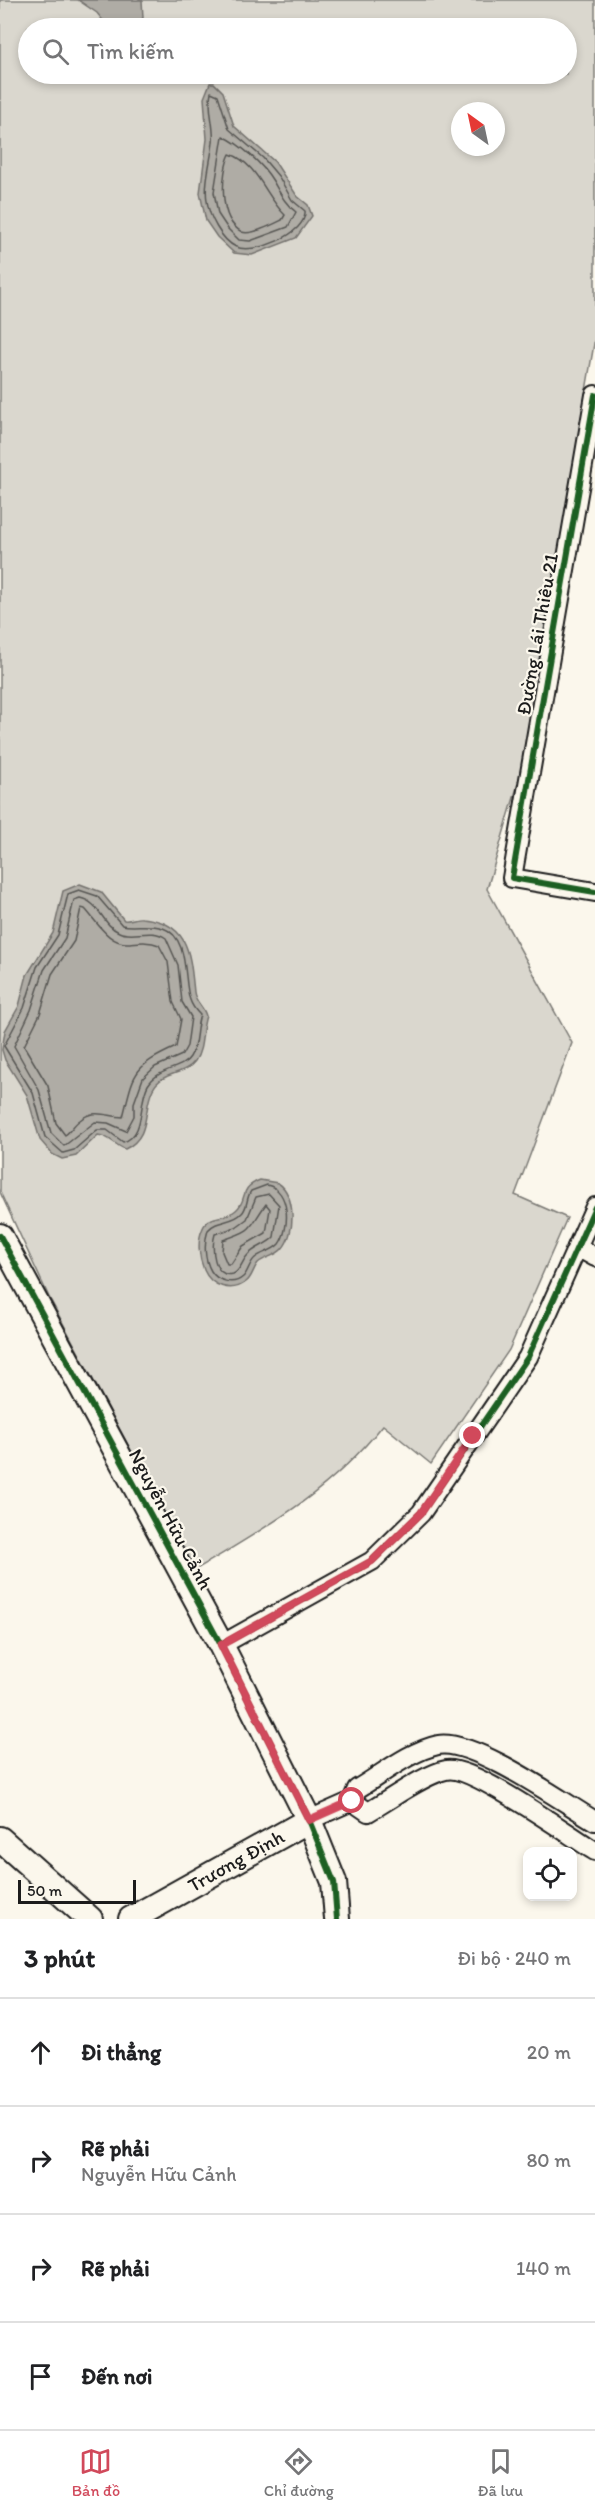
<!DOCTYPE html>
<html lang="vi">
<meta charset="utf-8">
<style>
:root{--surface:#fff;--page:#f6f6f6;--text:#202124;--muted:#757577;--line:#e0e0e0;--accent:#d1495b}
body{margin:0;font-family:Itim,sans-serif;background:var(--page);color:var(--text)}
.controls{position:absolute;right:18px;bottom:18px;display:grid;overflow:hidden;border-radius:12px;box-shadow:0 3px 9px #0003}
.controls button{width:54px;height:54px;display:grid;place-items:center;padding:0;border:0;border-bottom:2px solid var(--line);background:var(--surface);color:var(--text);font:30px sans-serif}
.compass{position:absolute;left:451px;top:102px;width:54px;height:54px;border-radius:50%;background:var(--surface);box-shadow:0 3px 9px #0003;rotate:327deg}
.scale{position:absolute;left:18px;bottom:15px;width:118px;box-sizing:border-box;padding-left:6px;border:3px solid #1c1c1c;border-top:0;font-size:16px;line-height:21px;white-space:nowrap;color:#1c1c1c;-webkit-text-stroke:4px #fbf7ec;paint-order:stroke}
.stop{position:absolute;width:18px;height:18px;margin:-14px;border:4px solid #d1495b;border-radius:50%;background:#fff}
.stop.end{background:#d1495b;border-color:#fff;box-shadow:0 2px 6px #0008}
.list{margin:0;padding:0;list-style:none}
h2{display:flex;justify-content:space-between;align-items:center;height:78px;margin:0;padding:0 24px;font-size:26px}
h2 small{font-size:20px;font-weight:400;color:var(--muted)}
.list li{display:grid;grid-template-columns:39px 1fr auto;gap:18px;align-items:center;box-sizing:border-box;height:108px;padding:0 24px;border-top:2px solid var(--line)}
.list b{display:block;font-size:22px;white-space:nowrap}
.list p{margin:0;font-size:20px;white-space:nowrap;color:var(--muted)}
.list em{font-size:20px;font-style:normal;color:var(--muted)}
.icon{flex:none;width:33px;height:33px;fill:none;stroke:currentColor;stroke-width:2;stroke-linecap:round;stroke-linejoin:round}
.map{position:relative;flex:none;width:595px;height:1919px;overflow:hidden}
.search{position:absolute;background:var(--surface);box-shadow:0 3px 9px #0003;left:18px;right:18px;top:18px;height:66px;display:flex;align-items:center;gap:15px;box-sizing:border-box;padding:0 21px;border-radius:33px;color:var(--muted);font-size:22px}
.sheet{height:510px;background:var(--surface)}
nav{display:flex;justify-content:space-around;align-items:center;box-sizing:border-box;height:84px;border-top:2px solid var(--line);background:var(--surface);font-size:16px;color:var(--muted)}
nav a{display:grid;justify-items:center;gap:3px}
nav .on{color:var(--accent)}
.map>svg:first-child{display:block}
.green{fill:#dad7ce;stroke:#7b7a75;stroke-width:1.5;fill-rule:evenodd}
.water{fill:#afaca5;stroke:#74726e;stroke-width:1.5}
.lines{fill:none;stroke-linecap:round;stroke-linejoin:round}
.shore{stroke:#575653;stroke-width:1.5}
.street-casing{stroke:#1c1c1c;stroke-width:22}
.secondary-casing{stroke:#1c1c1c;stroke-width:28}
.street{stroke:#fbf7ec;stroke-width:18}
.secondary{stroke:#fbf7ec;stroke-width:24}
.cycleway-casing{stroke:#fbf7ec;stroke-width:10}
.cycleway{stroke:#1b5e20;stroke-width:6}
.route{stroke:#d1495b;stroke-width:8}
.labels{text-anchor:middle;stroke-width:4.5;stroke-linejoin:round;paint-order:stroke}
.street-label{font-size:20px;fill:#1c1c1c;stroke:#fbf7ec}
</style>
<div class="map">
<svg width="595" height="1919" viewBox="0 0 595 1919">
<rect width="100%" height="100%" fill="#fbf7ec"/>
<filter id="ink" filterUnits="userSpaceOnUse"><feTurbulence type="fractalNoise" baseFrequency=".0167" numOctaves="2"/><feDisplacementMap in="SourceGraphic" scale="12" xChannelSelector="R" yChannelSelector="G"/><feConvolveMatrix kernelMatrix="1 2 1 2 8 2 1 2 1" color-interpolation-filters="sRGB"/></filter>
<g filter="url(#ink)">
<path class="green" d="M0 0H595V338L520 777 487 889 572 1043 515 1195 567 1218 509 1350 431 1464 383 1425C330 1492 267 1527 195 1570L49 1297 0 1192ZM28 28H566V74H28ZM460 111H496V147H460Z"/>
<g class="water">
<polygon points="78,0 142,0 143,18 134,28 109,28 97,13"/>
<polygon points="210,83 214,83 223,92 234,126 275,162 297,196 308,205 312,216 296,238 252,255 234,253 217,237 206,221 200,193 207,139 204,98"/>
<path d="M80 884 101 892 124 920C131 921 136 917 142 918 189 922 190 953 194 992 195 1002 204 1007 206 1016 201 1031 204 1048 195 1061 184 1076 162 1071 153 1089 142 1110 152 1136 125 1149 114 1145 110 1136 98 1135L76 1156 62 1159 52 1154 40 1140 27 1095 5 1060 2 1050 5 1031 19 1006 27 975 53 933 63 891Z"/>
<path d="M260 1180 278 1183C296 1194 296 1234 282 1249 276 1256 265 1257 258 1263 253 1269 252 1278 246 1282 232 1293 211 1287 204 1270 199 1258 197 1242 202 1230 208 1213 225 1220 236 1210 249 1199 237 1189 260 1180Z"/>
</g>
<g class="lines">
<g class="shore">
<path d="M211 92 218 95 229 129 263 158 279 177 292 200 305 211C307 234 254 255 236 247 221 240 209 216 207 201 204 183 211 161 213 142 215 126 207 108 211 92Z"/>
<path d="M223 136C240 144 263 164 273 181 280 193 285 204 296 212L288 227 250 241 239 240 228 229 218 214 214 192Z"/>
<path d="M230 154C257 163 266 197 285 215L282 220C274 224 251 236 242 232 218 220 221 173 230 154Z"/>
<path d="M79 890 97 896 122 925C135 928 147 923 163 928 190 937 183 981 190 1000 192 1006 196 1011 200 1015 195 1029 198 1045 190 1057 182 1070 159 1067 148 1085 138 1102 146 1135 123 1142L107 1130H97L74 1150 63 1153 45 1137 33 1093 4 1046 24 1008 37 967 58 935 68 894Z"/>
<path d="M80 898C100 902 102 925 119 932 133 939 150 927 166 938L178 965 182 1002 191 1017 187 1046 182 1055 155 1067 143 1078 134 1103V1116L126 1131 108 1123 95 1122 64 1146 51 1133 39 1090 14 1046 31 1010 44 970 65 938 74 900Z"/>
<path d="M81 908 85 909C98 923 109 945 130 943 141 942 149 941 159 945L168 962 173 1002 181 1019 176 1047C132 1067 134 1073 123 1117 108 1117 95 1108 80 1120 74 1124 71 1131 65 1135L56 1123 48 1086 24 1046 40 1014 52 974 74 941Z"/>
<path d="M267 1185C291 1190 290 1229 279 1244 273 1251 262 1252 255 1258 249 1263 248 1273 243 1277 233 1286 217 1281 211 1271 204 1259 204 1242 208 1230 217 1219 232 1224 242 1213 248 1207 246 1198 251 1191Z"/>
<path d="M269 1194 279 1205 274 1237C267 1245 254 1247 247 1256 242 1261 240 1272 233 1274 213 1279 211 1246 215 1234L236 1227 247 1219 256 1197Z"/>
<path d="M266 1204 270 1209 266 1233 243 1246 231 1264H227L222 1252 223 1240C256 1229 248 1229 266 1204Z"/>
</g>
<g class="street-casing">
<g id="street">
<polyline points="595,395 512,878 595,892"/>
<polyline points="577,1247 595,1257"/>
<polyline points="221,1645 372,1561 421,1513 528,1357 595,1207"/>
<polyline points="309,1820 352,1801"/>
<path d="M595 1821C563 1802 473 1738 438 1745 410 1751 381 1775 357 1789L352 1801 368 1812C388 1801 425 1774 446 1770 471 1764 569 1835 595 1851"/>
</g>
</g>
<g class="secondary-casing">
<g id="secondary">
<polyline points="0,1236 221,1645 309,1820 334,1882 337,1919"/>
<polyline points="0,1839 90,1919"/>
<path id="s1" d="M131 1919 309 1820"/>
</g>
</g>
<use href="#street" class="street"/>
<use href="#secondary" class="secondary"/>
<g class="cycleway-casing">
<g id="cycleway">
<polyline points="595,395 512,878 595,892"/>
<polyline points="0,1236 221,1645 309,1820 334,1882 337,1919"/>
<polyline points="221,1645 372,1561 421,1513 528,1357 595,1207"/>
</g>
</g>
<use href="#cycleway" class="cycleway"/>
</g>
</g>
<g class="lines" filter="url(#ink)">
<polyline class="route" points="352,1801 309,1820 221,1645 372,1561 421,1513 473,1436"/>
</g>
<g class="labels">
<g class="street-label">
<text transform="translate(537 634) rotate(-80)" y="7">Đường Lái Thiêu 21</text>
<text transform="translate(171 1519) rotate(62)" y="7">Nguyễn Hữu Cảnh</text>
<text dy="7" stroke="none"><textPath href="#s1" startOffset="120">Trương Định</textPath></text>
</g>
</g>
</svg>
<div class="controls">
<button><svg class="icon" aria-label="locate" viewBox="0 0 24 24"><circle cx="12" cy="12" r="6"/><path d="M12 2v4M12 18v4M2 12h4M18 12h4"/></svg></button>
</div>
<svg class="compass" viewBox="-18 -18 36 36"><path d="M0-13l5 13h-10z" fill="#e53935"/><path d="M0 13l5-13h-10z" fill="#757577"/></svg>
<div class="scale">50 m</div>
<div class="stop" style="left:352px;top:1801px"></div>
<div class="stop end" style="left:473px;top:1436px"></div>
<div class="search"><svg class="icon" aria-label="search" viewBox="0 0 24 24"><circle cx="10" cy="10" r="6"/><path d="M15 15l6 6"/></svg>Tìm kiếm</div>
</div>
<section class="sheet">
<h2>3 phút<small>Đi bộ · 240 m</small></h2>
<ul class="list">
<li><svg class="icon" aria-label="ahead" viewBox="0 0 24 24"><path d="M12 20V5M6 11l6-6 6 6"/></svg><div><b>Đi thẳng</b></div><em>20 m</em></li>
<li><svg class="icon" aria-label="right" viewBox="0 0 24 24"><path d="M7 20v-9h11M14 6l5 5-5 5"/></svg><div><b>Rẽ phải</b><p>Nguyễn Hữu Cảnh</p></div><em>80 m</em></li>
<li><svg class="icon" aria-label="right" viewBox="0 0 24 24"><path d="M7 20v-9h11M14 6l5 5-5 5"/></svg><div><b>Rẽ phải</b></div><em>140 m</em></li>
<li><svg class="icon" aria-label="arrive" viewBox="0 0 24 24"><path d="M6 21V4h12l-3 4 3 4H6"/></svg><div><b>Đến nơi</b></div></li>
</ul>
</section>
<nav>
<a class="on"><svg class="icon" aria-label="map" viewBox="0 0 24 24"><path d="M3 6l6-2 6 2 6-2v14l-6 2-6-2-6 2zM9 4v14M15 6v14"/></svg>Bản đồ</a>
<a><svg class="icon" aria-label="directions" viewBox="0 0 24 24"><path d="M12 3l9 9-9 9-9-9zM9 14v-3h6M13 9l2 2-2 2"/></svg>Chỉ đường</a>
<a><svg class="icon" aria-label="saved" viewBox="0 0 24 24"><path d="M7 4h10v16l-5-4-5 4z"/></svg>Đã lưu</a>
</nav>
